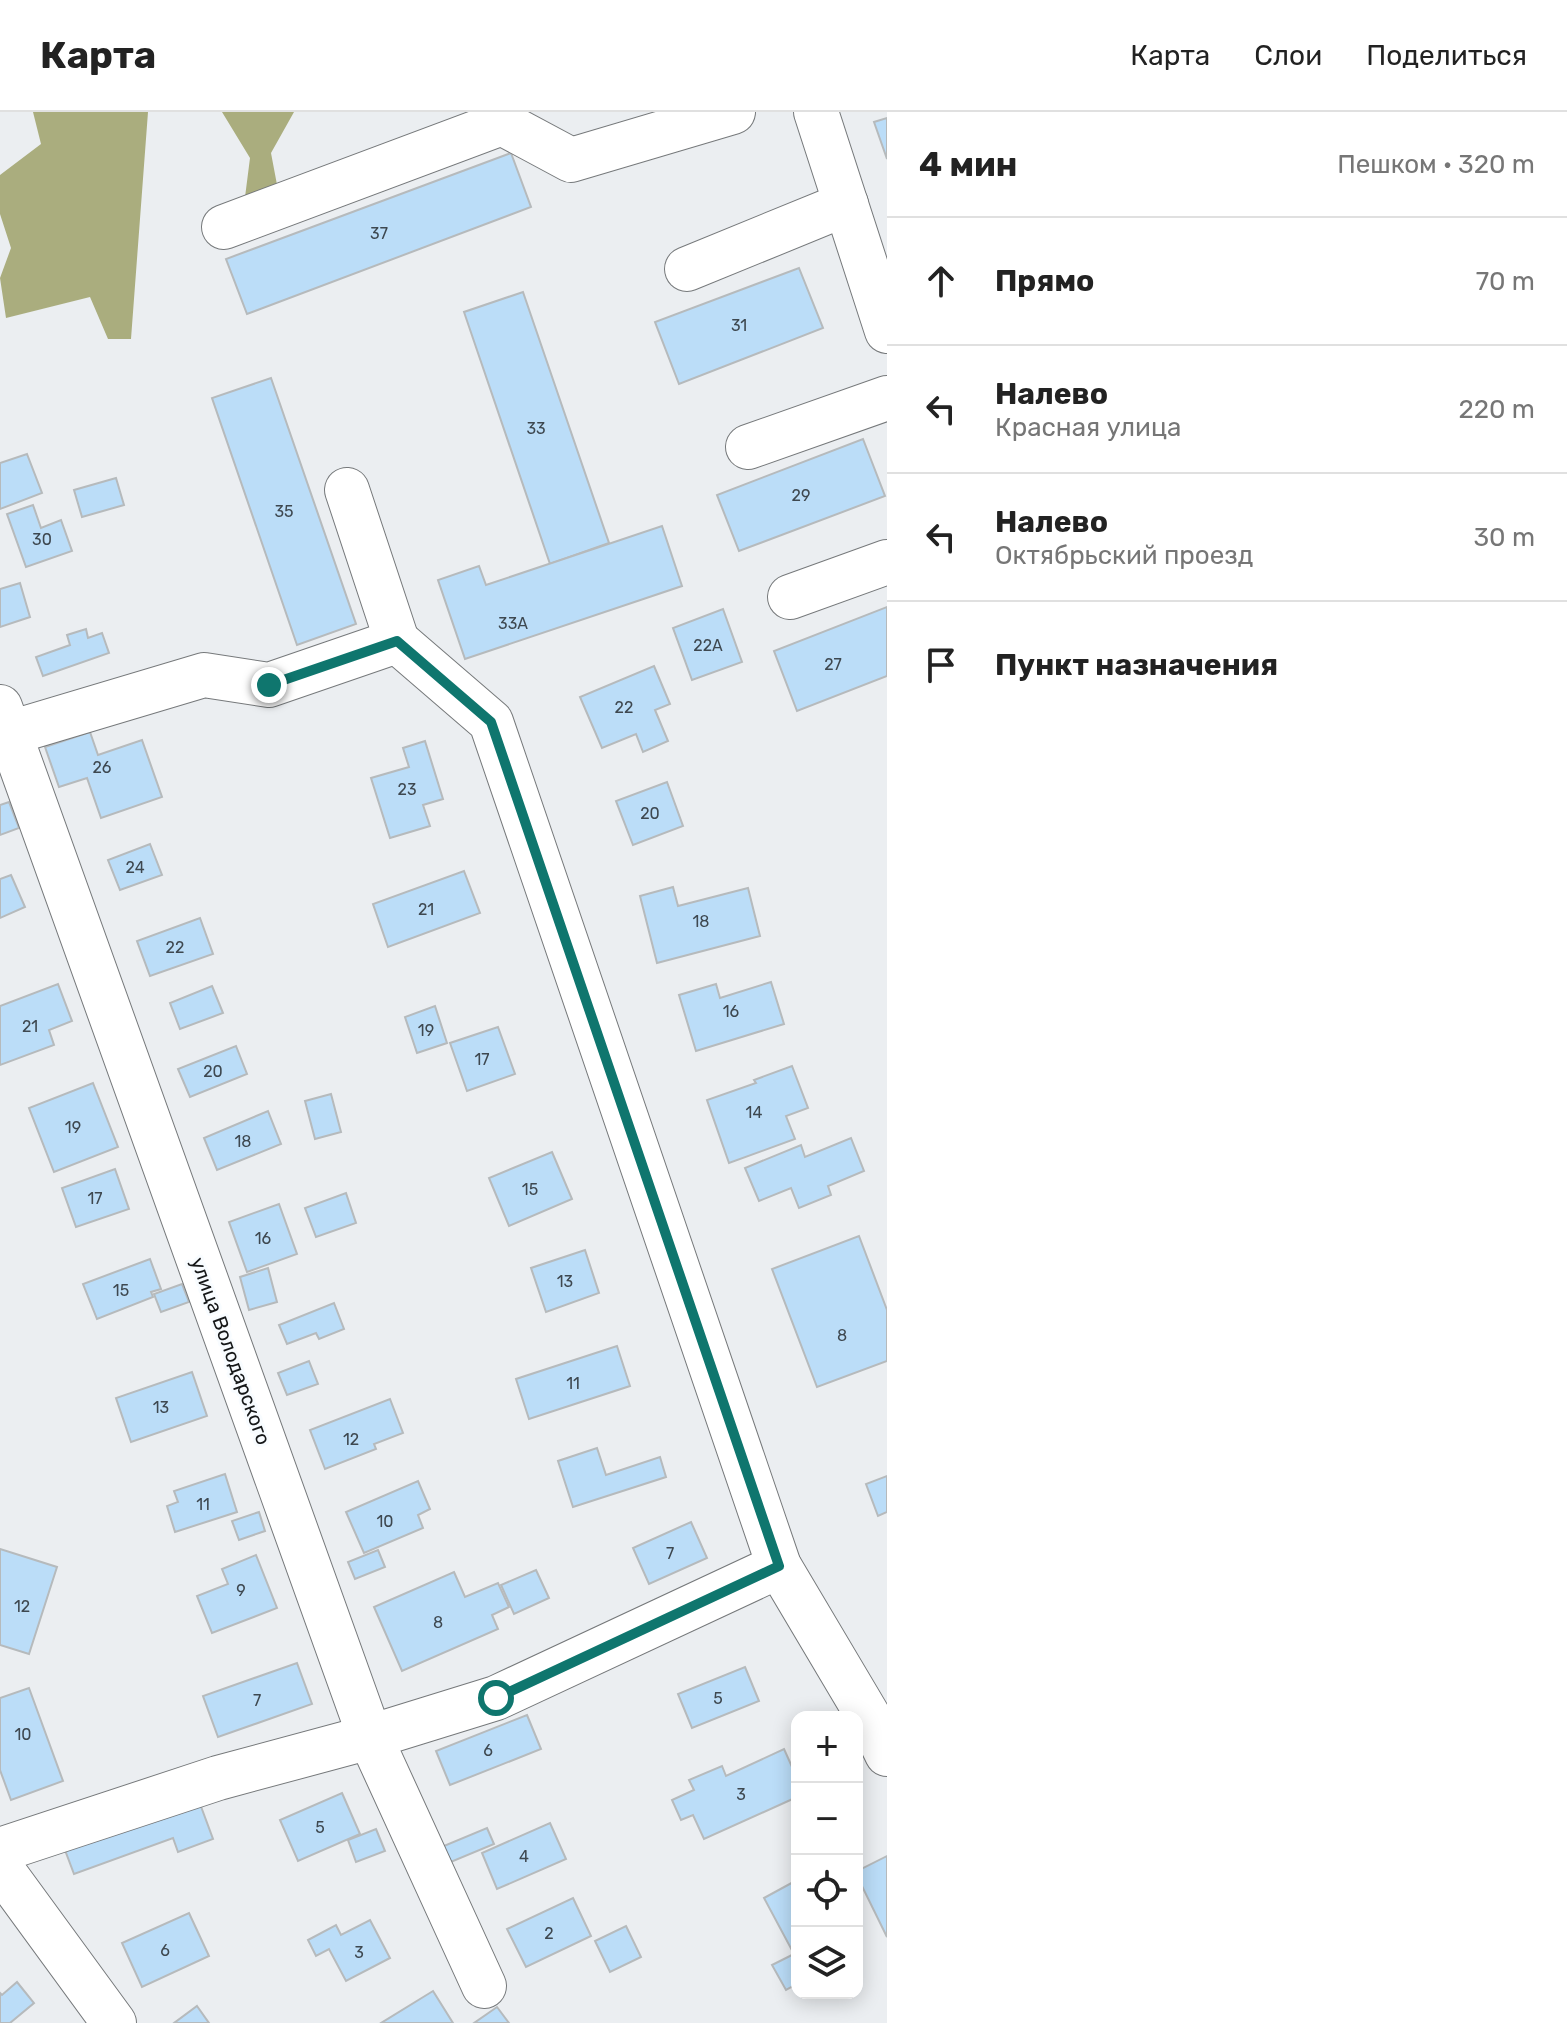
<!DOCTYPE html>
<html lang="ru">
<meta charset="utf-8">
<style>
:root{--surface:#fff;--page:#f6f6f6;--text:#222;--muted:#767676;--line:#e0e0e0}
body{margin:0;font-family:Rubik,sans-serif;background:var(--page);color:var(--text)}
.controls{position:absolute;right:24px;bottom:24px;display:grid;overflow:hidden;border-radius:16px;box-shadow:0 4px 20px #0003}
.controls button{width:72px;height:72px;display:grid;place-items:center;padding:0;border:0;border-bottom:2px solid var(--line);background:var(--surface);color:var(--text);font:40px sans-serif}
.stop{position:absolute;width:24px;height:24px;margin:-18px;border:6px solid #0f766e;border-radius:50%;background:#fff}
.stop.end{background:#0f766e;border-color:#fff;box-shadow:0 2px 8px #0008}
.list{margin:0;padding:0;list-style:none}
h2{display:flex;justify-content:space-between;align-items:center;height:104px;margin:0;padding:0 32px;font-size:34px}
h2 small{font-size:26px;font-weight:400;color:var(--muted)}
.list li{display:grid;grid-template-columns:52px 1fr auto;gap:24px;align-items:center;box-sizing:border-box;height:128px;padding:0 32px;border-top:2px solid var(--line)}
.list b{display:block;font-size:30px;white-space:nowrap}
.list p{margin:0;font-size:26px;white-space:nowrap;color:var(--muted)}
.list em{font-size:26px;font-style:normal;color:var(--muted)}
.icon{flex:none;width:44px;height:44px;fill:none;stroke:currentColor;stroke-width:2;stroke-linecap:round;stroke-linejoin:round}
.map{position:relative;flex:none;width:887px;height:1911px;overflow:hidden}
header{display:flex;align-items:center;gap:48px;box-sizing:border-box;height:112px;padding:0 40px;background:var(--surface);border-bottom:2px solid var(--line)}
header strong{font-size:38px}
nav{display:flex;gap:44px;margin-inline-start:auto;font-size:28px}
main{display:flex}
aside{flex:1;background:var(--surface)}
.map>svg:first-child{display:block}
.forest{fill:#aaad7e}
.building{fill:#bbddf8;stroke:#b6babc;stroke-width:2}
.lines{fill:none;stroke-linecap:round;stroke-linejoin:round}
.minor-casing{stroke:#76797b;stroke-width:46}
.minor{stroke:#fff;stroke-width:44}
.route{stroke:#0f766e;stroke-width:10}
.labels{text-anchor:middle;stroke-width:6;stroke-linejoin:round;paint-order:stroke}
.number-label{font-size:16px;fill:#3e4850}
.street-label{font-size:20px;fill:#151718;stroke:#f8fcff}
</style>
<header>
<strong>Карта</strong>
<nav><a>Карта</a><a>Слои</a><a>Поделиться</a></nav>
</header>
<main>
<div class="map">
<svg width="887" height="1911" viewBox="0 0 887 1911">
<rect width="100%" height="100%" fill="#ebeef1"/>
<g class="forest">
<polygon points="33,0 148,0 131,227 108,227 90,185 6,206 0,166 11,136 0,102 0,63 41,32"/>
<polygon points="222,0 294,0 271,41 278,78 244,93 250,46"/>
</g>
<g class="building">
<polygon points="887,6 887,47 874,10"/>
<polygon points="511,41 531,95 247,202 226,147"/>
<polygon points="799,156 823,216 679,272 655,210"/>
<polygon points="523,180 609,431 550,452 464,200"/>
<polygon points="271,266 356,512 297,533 212,286"/>
<polygon points="863,327 885,384 739,439 717,383"/>
<polygon points="27,342 42,381 0,397 0,351"/>
<polygon points="116,366 124,393 82,405 74,378"/>
<polygon points="33,393 41,416 61,408 72,439 26,455 7,402"/>
<polygon points="662,414 682,474 465,547 438,468 479,454 486,473"/>
<polygon points="20,471 30,505 0,515 0,477"/>
<polygon points="887,495 887,564 797,599 774,539"/>
<polygon points="723,497 742,550 692,568 673,516"/>
<polygon points="86,517 88,526 102,521 109,541 43,564 36,545 70,533 67,523"/>
<polygon points="654,554 670,592 655,598 668,629 643,640 636,622 602,636 580,585"/>
<polygon points="90,620 98,643 142,628 162,685 101,706 87,666 59,675 45,635"/>
<polygon points="425,629 443,687 423,693 430,714 390,726 371,666 409,655 403,636"/>
<polygon points="667,670 683,714 633,733 616,689"/>
<polygon points="9,690 19,716 0,723 0,693"/>
<polygon points="150,732 162,763 120,778 108,748"/>
<polygon points="464,759 480,801 388,835 373,792"/>
<polygon points="11,763 25,795 0,806 0,767"/>
<polygon points="673,775 678,794 748,776 760,824 657,851 640,784"/>
<polygon points="200,806 213,842 150,864 137,829"/>
<polygon points="771,870 784,912 696,939 679,883 716,872 720,886"/>
<polygon points="58,872 72,909 49,918 54,933 0,953 0,894"/>
<polygon points="212,874 223,901 180,917 170,891"/>
<polygon points="435,894 447,931 417,941 405,905"/>
<polygon points="498,915 515,962 467,979 450,931"/>
<polygon points="236,934 247,962 190,985 178,957"/>
<polygon points="792,954 808,996 786,1004 795,1027 729,1051 707,988 756,971 754,968"/>
<polygon points="93,971 118,1035 54,1060 29,996"/>
<polygon points="331,982 341,1020 315,1027 305,989"/>
<polygon points="268,999 281,1032 217,1058 204,1026"/>
<polygon points="851,1026 864,1059 828,1074 831,1083 799,1096 791,1076 759,1089 745,1056 801,1033 805,1045"/>
<polygon points="552,1040 572,1087 509,1114 489,1066"/>
<polygon points="115,1057 129,1097 76,1115 62,1076"/>
<polygon points="346,1081 356,1111 316,1125 305,1096"/>
<polygon points="279,1092 297,1142 247,1160 229,1110"/>
<polygon points="859,1124 887,1198 887,1249 817,1275 772,1157"/>
<polygon points="585,1138 599,1181 546,1200 531,1156"/>
<polygon points="150,1147 161,1177 151,1180 153,1185 97,1207 83,1172"/>
<polygon points="268,1156 277,1190 249,1198 240,1165"/>
<polygon points="182,1172 189,1190 161,1200 154,1182"/>
<polygon points="334,1191 344,1217 319,1227 316,1221 287,1232 279,1213"/>
<polygon points="617,1234 630,1274 529,1307 516,1267"/>
<polygon points="309,1249 318,1272 287,1283 278,1261"/>
<polygon points="192,1260 207,1304 131,1330 116,1286"/>
<polygon points="390,1287 403,1321 374,1332 376,1337 325,1357 310,1318"/>
<polygon points="597,1336 606,1363 660,1345 666,1365 573,1395 558,1349"/>
<polygon points="225,1362 237,1400 175,1420 167,1394 178,1390 174,1379"/>
<polygon points="887,1364 887,1400 878,1404 866,1372"/>
<polygon points="418,1369 430,1397 418,1403 423,1416 364,1441 346,1400"/>
<polygon points="259,1400 265,1419 239,1428 232,1409"/>
<polygon points="691,1410 707,1446 649,1472 633,1436"/>
<polygon points="0,1437 57,1455 29,1542 0,1533"/>
<polygon points="378,1438 385,1455 355,1467 348,1450"/>
<polygon points="256,1443 277,1496 212,1521 197,1484 228,1472 222,1457"/>
<polygon points="536,1458 549,1486 514,1502 501,1473"/>
<polygon points="454,1460 465,1485 498,1471 509,1495 492,1503 498,1517 402,1559 374,1495"/>
<polygon points="297,1551 312,1592 218,1625 203,1584"/>
<polygon points="745,1555 759,1589 692,1616 678,1582"/>
<polygon points="29,1576 63,1669 11,1688 0,1658 0,1586"/>
<polygon points="527,1603 541,1637 450,1673 436,1639"/>
<polygon points="784,1637 797,1666 797,1685 704,1727 693,1703 681,1708 672,1688 694,1678 689,1668 722,1654 726,1664"/>
<polygon points="196,1681 213,1727 178,1740 173,1726 74,1762 62,1730"/>
<polygon points="342,1681 360,1722 298,1749 280,1708"/>
<polygon points="550,1711 566,1747 497,1777 482,1741"/>
<polygon points="487,1716 494,1732 446,1752 439,1736"/>
<polygon points="376,1717 385,1739 356,1750 348,1728"/>
<polygon points="887,1744 887,1825 857,1764 857,1759"/>
<polygon points="797,1768 797,1872 786,1878 772,1853 794,1842 764,1786"/>
<polygon points="573,1786 591,1824 526,1855 507,1817"/>
<polygon points="189,1801 209,1844 142,1875 122,1831"/>
<polygon points="370,1808 390,1846 346,1869 329,1837 316,1844 308,1828 336,1813 341,1823"/>
<polygon points="626,1814 641,1845 610,1860 595,1829"/>
<polygon points="17,1870 34,1891 10,1911 0,1911 0,1881 2,1883"/>
<polygon points="433,1879 453,1911 381,1911"/>
<polygon points="197,1894 209,1911 174,1911"/>
<polygon points="497,1895 509,1911 474,1911"/>
</g>
<g class="lines">
<g class="minor-casing">
<g id="minor">
<polyline points="499,0 502,11 571,48 733,0"/>
<polyline points="816,0 887,219"/>
<polyline points="224,115 502,11"/>
<polyline points="687,157 846,92"/>
<polyline points="748,335 887,286"/>
<polyline points="347,378 397,529"/>
<polyline points="790,485 887,450"/>
<polyline points="397,529 491,610 779,1454 871,1609 887,1642"/>
<polyline points="0,595 370,1625 484,1874"/>
<polyline points="0,624 204,563 269,573 397,529"/>
<polyline points="0,1738 218,1666 370,1625 496,1586 779,1454"/>
<polyline points="0,1755 114,1911"/>
</g>
</g>
<use href="#minor" class="minor"/>
</g>
<g class="lines">
<polyline class="route" points="269,573 397,529 491,610 779,1454 496,1586"/>
</g>
<g class="labels">
<g class="number-label">
<text x="379" y="127">37</text>
<text x="739" y="219">31</text>
<text x="536" y="322">33</text>
<text x="801" y="389">29</text>
<text x="284" y="405">35</text>
<text x="42" y="433">30</text>
<text x="513" y="517">33А</text>
<text x="708" y="539">22А</text>
<text x="833" y="558">27</text>
<text x="624" y="601">22</text>
<text x="102" y="661">26</text>
<text x="407" y="683">23</text>
<text x="650" y="707">20</text>
<text x="135" y="761">24</text>
<text x="426" y="803">21</text>
<text x="701" y="815">18</text>
<text x="175" y="841">22</text>
<text x="731" y="905">16</text>
<text x="30" y="920">21</text>
<text x="426" y="924">19</text>
<text x="482" y="953">17</text>
<text x="213" y="965">20</text>
<text x="754" y="1006">14</text>
<text x="73" y="1021">19</text>
<text x="243" y="1035">18</text>
<text x="530" y="1083">15</text>
<text x="95" y="1092">17</text>
<text x="263" y="1132">16</text>
<text x="565" y="1175">13</text>
<text x="121" y="1184">15</text>
<text x="842" y="1229">8</text>
<text x="573" y="1277">11</text>
<text x="161" y="1301">13</text>
<text x="351" y="1333">12</text>
<text x="203" y="1398">11</text>
<text x="385" y="1415">10</text>
<text x="670" y="1447">7</text>
<text x="241" y="1484">9</text>
<text x="22" y="1500">12</text>
<text x="438" y="1516">8</text>
<text x="718" y="1592">5</text>
<text x="257" y="1594">7</text>
<text x="23" y="1628">10</text>
<text x="488" y="1644">6</text>
<text x="741" y="1688">3</text>
<text x="320" y="1721">5</text>
<text x="524" y="1750">4</text>
<text x="549" y="1827">2</text>
<text x="165" y="1844">6</text>
<text x="359" y="1846">3</text>
</g>
<g class="street-label">
<text transform="translate(231 1239) rotate(70)" y="7">улица Володарского</text>
</g>
</g>
</svg>
<div class="controls">
<button>+</button>
<button>−</button>
<button><svg class="icon" aria-label="locate" viewBox="0 0 24 24"><circle cx="12" cy="12" r="6"/><path d="M12 2v4M12 18v4M2 12h4M18 12h4"/></svg></button>
<button><svg class="icon" aria-label="layers" viewBox="0 0 24 24"><path d="M12 4l9 5-9 5-9-5zM3 14l9 5 9-5"/></svg></button>
</div>
<div class="stop" style="left:496px;top:1586px"></div>
<div class="stop end" style="left:269px;top:573px"></div>
</div>
<aside>
<h2>4 мин<small>Пешком · 320 m</small></h2>
<ul class="list">
<li><svg class="icon" aria-label="ahead" viewBox="0 0 24 24"><path d="M12 20V5M6 11l6-6 6 6"/></svg><div><b>Прямо</b></div><em>70 m</em></li>
<li><svg class="icon" aria-label="left" viewBox="0 0 24 24"><path d="M17 20v-9H6M10 6l-5 5 5 5"/></svg><div><b>Налево</b><p>Красная улица</p></div><em>220 m</em></li>
<li><svg class="icon" aria-label="left" viewBox="0 0 24 24"><path d="M17 20v-9H6M10 6l-5 5 5 5"/></svg><div><b>Налево</b><p>Октябрьский проезд</p></div><em>30 m</em></li>
<li><svg class="icon" aria-label="arrive" viewBox="0 0 24 24"><path d="M6 21V4h12l-3 4 3 4H6"/></svg><div><b>Пункт назначения</b></div></li>
</ul>
</aside>
</main>
